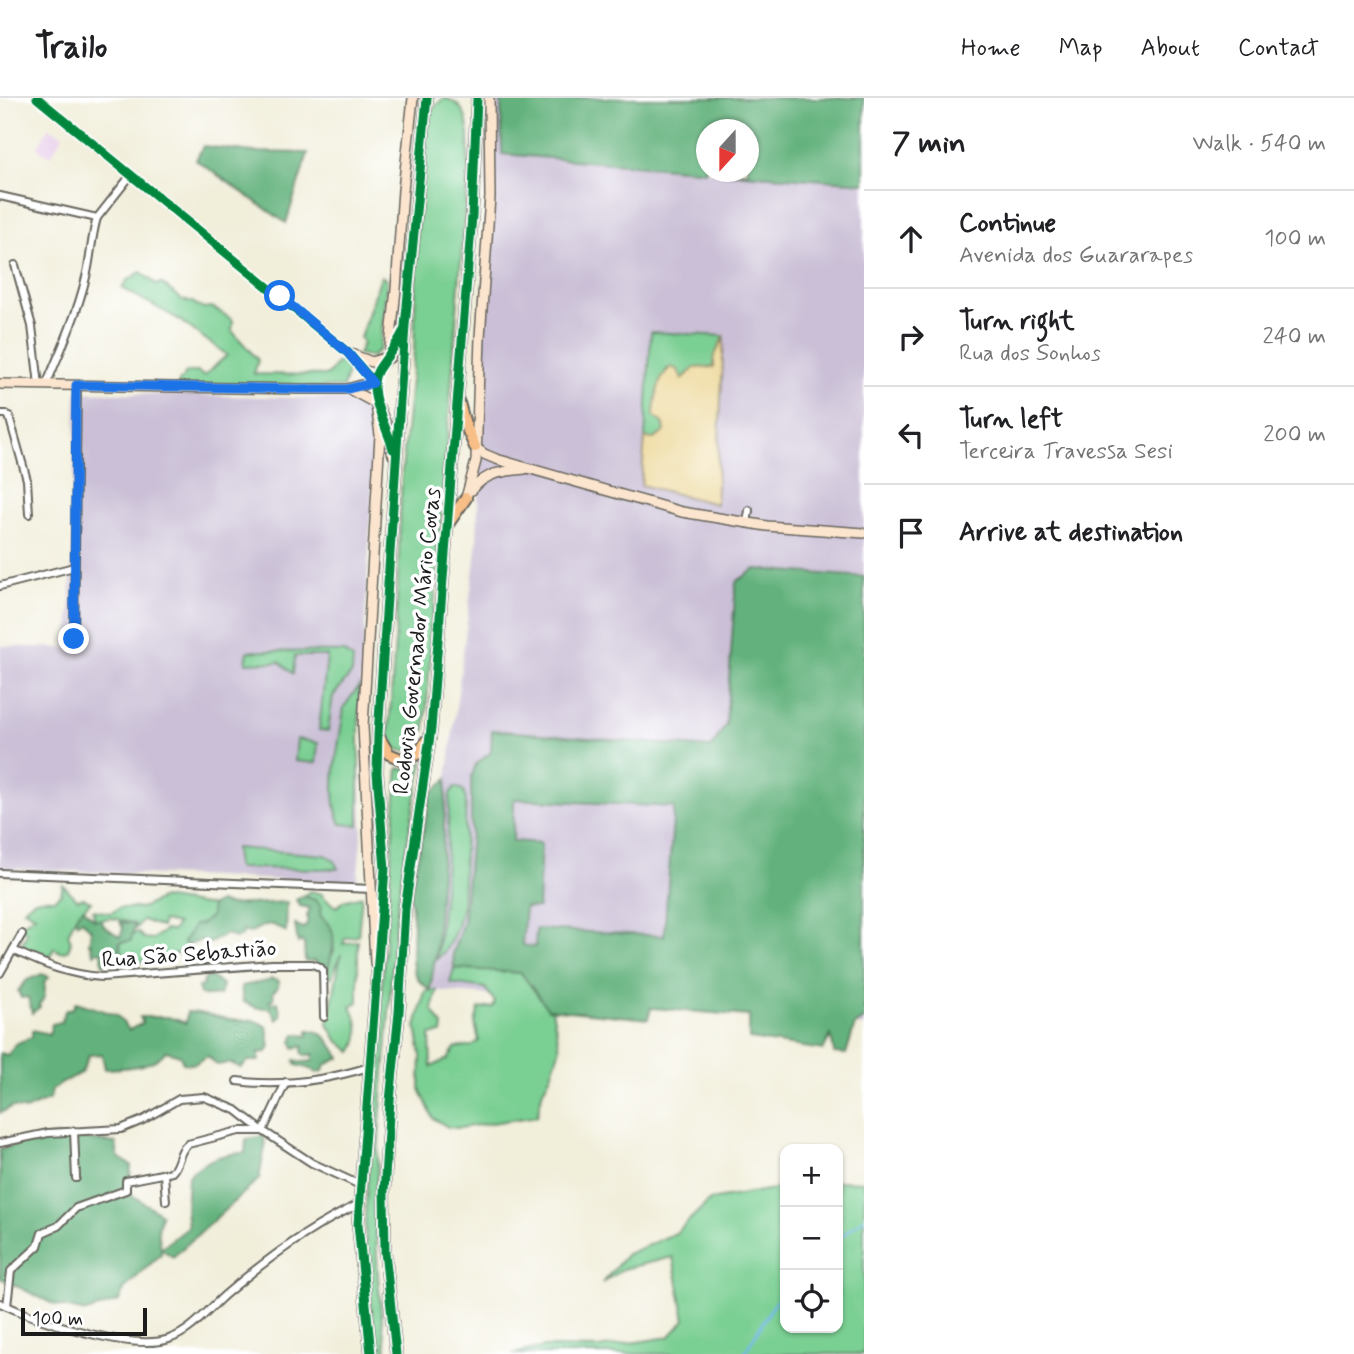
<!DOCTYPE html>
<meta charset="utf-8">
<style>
:root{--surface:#fff;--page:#f6f6f6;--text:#202124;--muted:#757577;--line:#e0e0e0}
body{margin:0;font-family:Mynerve,sans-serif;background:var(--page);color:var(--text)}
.controls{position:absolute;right:21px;bottom:21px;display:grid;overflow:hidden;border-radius:14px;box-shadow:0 2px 5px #0004}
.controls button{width:63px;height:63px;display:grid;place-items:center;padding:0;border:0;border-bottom:2px solid var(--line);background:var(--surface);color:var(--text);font:35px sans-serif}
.compass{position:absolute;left:696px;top:21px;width:63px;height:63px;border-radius:50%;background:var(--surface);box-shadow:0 2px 5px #0004;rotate:201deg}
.scale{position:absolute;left:21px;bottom:18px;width:126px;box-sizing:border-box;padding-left:7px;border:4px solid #1c1c1c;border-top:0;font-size:19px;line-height:24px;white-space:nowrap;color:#1c1c1c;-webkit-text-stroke:5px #fff;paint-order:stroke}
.stop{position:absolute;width:21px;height:21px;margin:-16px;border:5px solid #1a73e8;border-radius:50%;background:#fff}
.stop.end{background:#1a73e8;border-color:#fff;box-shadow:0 2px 7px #0008}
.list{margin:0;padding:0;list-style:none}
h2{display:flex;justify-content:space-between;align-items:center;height:91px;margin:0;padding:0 28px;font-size:30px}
h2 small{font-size:23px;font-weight:400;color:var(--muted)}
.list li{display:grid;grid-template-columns:46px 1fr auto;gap:21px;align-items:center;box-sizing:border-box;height:98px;padding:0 28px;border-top:2px solid var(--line)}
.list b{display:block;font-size:26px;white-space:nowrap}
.list p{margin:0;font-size:23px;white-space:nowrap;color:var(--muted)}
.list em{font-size:23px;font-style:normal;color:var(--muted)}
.icon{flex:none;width:38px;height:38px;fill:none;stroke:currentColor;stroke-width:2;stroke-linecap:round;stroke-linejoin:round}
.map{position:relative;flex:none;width:864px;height:1256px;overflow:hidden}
header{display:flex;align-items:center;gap:42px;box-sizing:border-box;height:98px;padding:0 35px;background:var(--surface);border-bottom:2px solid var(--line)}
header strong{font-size:33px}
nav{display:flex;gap:38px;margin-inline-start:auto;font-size:24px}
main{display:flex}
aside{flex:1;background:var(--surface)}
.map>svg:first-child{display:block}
.built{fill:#ead1ec}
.industrial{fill:#cabfd6;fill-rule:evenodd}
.green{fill:#7acf93;stroke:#4b7658;stroke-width:2}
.forest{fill:#63b27d;stroke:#40674c;stroke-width:2;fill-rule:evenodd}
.sand{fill:#eeda9e;stroke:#857b5d;stroke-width:2}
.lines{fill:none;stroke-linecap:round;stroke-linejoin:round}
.stream{stroke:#75b7ea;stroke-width:2.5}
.minor-casing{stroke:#67665e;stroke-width:10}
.secondary-casing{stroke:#67665e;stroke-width:12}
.trunk-casing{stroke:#67665e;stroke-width:14}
.minor{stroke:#fff;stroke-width:6}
.secondary{stroke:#fce5cf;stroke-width:9}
.trunk{stroke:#f7be87;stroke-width:10}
.cycleway-casing{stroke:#fff;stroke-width:13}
.cycleway{stroke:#00873e;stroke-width:9}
.route{stroke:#1a73e8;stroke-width:9}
.labels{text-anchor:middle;stroke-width:7;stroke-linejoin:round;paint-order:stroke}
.street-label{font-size:23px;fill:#1c1c1c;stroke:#fff}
</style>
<header>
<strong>Trailo</strong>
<nav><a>Home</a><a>Map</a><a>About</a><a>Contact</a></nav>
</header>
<main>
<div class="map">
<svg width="864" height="1256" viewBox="0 0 864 1256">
<rect width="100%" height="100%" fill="#fff"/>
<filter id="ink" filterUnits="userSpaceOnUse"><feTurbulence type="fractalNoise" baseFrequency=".0143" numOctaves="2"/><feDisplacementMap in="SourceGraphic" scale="14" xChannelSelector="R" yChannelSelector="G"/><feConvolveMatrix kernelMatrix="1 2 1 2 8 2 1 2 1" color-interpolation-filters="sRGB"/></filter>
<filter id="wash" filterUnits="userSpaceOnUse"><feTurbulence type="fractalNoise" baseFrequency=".00686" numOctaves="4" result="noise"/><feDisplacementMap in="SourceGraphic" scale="28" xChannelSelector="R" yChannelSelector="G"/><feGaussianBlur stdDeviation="1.57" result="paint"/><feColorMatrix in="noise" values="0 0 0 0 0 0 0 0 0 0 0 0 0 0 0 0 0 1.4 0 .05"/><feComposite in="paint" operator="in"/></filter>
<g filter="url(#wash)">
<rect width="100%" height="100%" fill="#f1eeda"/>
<polygon class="built" points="49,29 63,37 51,58 37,50"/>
<g class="industrial">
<path d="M498 0H864V928L430 892 447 681 477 445 487 52ZM706 32H748V74H706Z"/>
<polygon points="76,294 341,301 373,314 376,325 375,340 359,629 362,731 357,785 0,770 0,548 69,550"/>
</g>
<g class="green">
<path d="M444 0C475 7 468 45 468 70L425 631 418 648C407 655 398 654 388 645L396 528 402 373 414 253 417 131 427 15Z"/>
<polygon points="141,174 157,187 161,185 182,202 192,204 202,210 212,209 233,222 232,233 258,262 254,276 328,277 339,262 350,268 343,289 175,290 187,274 198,274 204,278 227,257 178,221 122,190 128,182"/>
<polygon points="381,178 387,182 380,251 372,259 358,256 363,245 360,240"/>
<path d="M651 234 724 238 714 269C699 269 691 270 682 282L667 271 664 278 658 320 664 326 665 333C658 339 654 343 645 340Z"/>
<polygon points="248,553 343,554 353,561 352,575 333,598 328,633 319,632 327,558 295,558 293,576 280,564 246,565"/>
<path d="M359 588V727L341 726C326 698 339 648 343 617L344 609Z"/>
<polygon points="297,641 318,645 316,665 295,663"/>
<path d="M423 664C412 716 402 768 396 821 392 862 390 903 387 943 377 1047 369 1152 387 1256H376L366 1164 365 1118 398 670C409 673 414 670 423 664Z"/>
<path d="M455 689 463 692 466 702 462 809C457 829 452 848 437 861L444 793 450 696Z"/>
<polygon points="235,750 325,757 334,762 338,771 237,770"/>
<path d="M63 787 77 801 84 800 91 803 75 820 68 836 71 843 68 853 60 854 54 850 48 863H42L22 851V845L27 835 21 830 26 823 35 817 24 811C34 800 39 800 54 801L61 796Z"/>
<path d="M310 793 322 796 324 800 337 809 343 803 362 798 358 838 345 840 343 846 358 843V904L351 909C359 923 362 940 352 954L337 942 328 926 341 856 332 879 327 880 328 865 334 853 332 831 320 817 316 802 303 798Z"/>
<polygon points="162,800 211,808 211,817 183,845 189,850 173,857 153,858 135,867 122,863 120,844 138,834 143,840 153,841 165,832 173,833 177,826 163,823 161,829 143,822 135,831 135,826 112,820 95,822 93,812 111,815 119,810 142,810"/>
<polygon points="454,870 521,875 552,912 560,950 551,977 543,992 537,1018 459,1030 448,1029 433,1020 420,991 421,957 416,929 425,893 437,892 432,911 443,928 442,935 430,937 431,969 448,961 455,950 471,948 479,943 475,925 479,911 493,909 495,904 485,890 450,885"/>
<polygon points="838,1083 864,1084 864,1256 512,1256 544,1249 598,1250 669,1239 685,1222 673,1159 623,1171 602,1185 627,1156 676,1135 710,1102 785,1089 785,1230 838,1230"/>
</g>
<g class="forest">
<polygon points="501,0 864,0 864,85 716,74 748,74 748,32 706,32 706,73 502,56"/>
<polygon points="203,48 254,54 308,55 286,125 196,62"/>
<path d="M755 471 864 479V921L855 927 846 956 834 955 831 937 823 952 749 941V918L651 910 648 921 548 911 521 875 454 870 453 854 463 824 471 736V680L476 666 491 654 492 632 711 650 726 627 736 484ZM514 701 674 709 664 838 536 831 535 849 522 847 525 809 538 810 541 745 513 743Z"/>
<polygon points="447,681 436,854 430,892 420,884 414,874 412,862 413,820 410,796 431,695"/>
<path d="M303 798 316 802 321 809 320 817C323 821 329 826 331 830 338 844 328 865 327 880L315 863 305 864 304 846 301 843 298 845 295 826 303 830 307 827V818L310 810 300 808 296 802Z"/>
<path d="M219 804 228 807 287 804 286 834C268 822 267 826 249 835L243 833 242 838 235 840 226 836 208 846 201 842 189 847 183 845 194 827 201 826 211 818V808Z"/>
<polygon points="83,810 95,822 102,821 103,827 120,839 123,830 120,824 135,826 131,843 120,844 119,853 123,854 122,868 113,866 110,860 109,865 103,867 102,854 97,853 94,856 91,850 92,846 89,846 91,832 82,822 78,825 75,820"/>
<path d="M42 876 49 879 44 884C46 891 45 902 39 906L40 909 32 915 28 899 21 900 18 893 27 882Z"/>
<polygon points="209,878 222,886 220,897 207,898 200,896 198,889 203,888 204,882"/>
<polygon points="271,881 279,883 278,889 273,894 274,901 269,903 271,906 278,904 281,918 277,922 270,910 257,910 243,903 241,888 268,883"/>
<path d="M76 904 117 917 129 932 143 925 140 919H168L186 925 187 914C204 914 218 920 234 922 251 924 249 918 267 929L270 948 267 954 258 955 259 963H248L241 970 230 965 217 967 208 958 194 966 183 965 180 957 166 953C153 970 126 970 105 971L102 956 89 957 82 974 52 991 50 1001 25 1012 12 1009 0 1015V955L8 957 15 946 32 939V932L49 936 52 926 61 924 65 913 73 910Z"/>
<path d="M308 932C325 932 332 947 340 960L325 967 323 973 316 975 314 972 296 967 295 962 303 964 313 963V956L305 958 302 954 303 948 294 950 292 943 295 936 308 938Z"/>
<path d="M51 1038 116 1045 118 1059 131 1067 129 1095 161 1116 158 1133 161 1150 188 1129 186 1112 188 1078C204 1062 222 1055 245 1055L246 1041 264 1038 265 1049 259 1081 173 1159 161 1151V1156L125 1190 118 1204 86 1214 55 1207 0 1180V1051Z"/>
</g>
<path class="sand" d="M724 238 716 406 641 387 645 340 655 341 665 333 664 326 654 318V314C656 298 658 279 671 269L678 272 682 282 694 270 714 269V259Z"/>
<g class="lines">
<g class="stream">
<polyline points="838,1141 864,1120"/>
<polyline points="744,1256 772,1209 785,1193"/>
</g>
</g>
</g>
<g filter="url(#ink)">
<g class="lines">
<g class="minor-casing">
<g id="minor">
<polyline points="0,98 97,120 131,77"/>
<polyline points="15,167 32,228 39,287"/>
<path d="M46 287C61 252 77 217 86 179 91 160 91 140 97 120"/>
<polyline points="0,316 6,316 9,318 27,382 29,416"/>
<polyline points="747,426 749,412"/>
<polyline points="0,488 74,469"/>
<polyline points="74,541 77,287"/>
<polyline points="0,775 372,791"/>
<path d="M13 852C43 866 69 877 102 879L272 866H312L320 869 323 873 324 919"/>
<polyline points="0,875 22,836"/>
<path d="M237 983C281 989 327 982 369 969"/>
<polyline points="74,1033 76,1080"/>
<polyline points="0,1045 48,1035 121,1031 143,1022 179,1001 204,999 236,1012 263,1033 312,1065 360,1087"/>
<polyline points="164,1076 166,1103"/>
<path d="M0 1205C36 1222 132 1254 169 1241 193 1233 209 1210 227 1195 268 1160 310 1129 359 1106"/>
<path d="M7 1208 11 1173 38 1148 42 1135 58 1128 76 1110 126 1092V1083L172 1074C180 1066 178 1053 188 1046L239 1033H263L286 984"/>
</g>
</g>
<g class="secondary-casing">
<g id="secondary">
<polyline points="37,0 347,254 373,284"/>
<polyline points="351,256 372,264 387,259"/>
<polyline points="0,286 300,291 347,291 373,284"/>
<polyline points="349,291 377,306"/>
<polyline points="475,349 484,356 496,361 682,414 767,428 864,435"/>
<path d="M472 392C486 374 504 373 525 371"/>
<polyline points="466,400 476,363 480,239 490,99 489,0"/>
<polyline points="375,865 363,628 380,337 373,284 377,272 389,259 396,191 403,92 413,0"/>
</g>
</g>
<g class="trunk-casing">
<g id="trunk">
<polyline points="389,259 403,234"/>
<polyline points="459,305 465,326 475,349"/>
<polyline points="377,307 389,336 394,357"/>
<polyline points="448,426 466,400"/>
<polyline points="379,639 389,656 406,663 420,654 426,643"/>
<polyline points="371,1256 358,1126 385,771 377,675 378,636 405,228 427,0"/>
<polyline points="396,1256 385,1154 384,1094 390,1003 399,914 405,811 431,631 472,118 477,0"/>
</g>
</g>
<use href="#minor" class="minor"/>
<use href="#secondary" class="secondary"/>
<use href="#trunk" class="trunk"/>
<g class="cycleway-casing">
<g id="cycleway">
<polyline points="37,0 347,254 373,284"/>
<path d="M393 351C387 328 365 293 378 272 386 259 396 249 403 234"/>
<polyline points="371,1256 358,1126 385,771 377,675 378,636 405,228 427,0"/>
<polyline points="396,1256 385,1154 384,1094 390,1003 399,914 405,811 431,631 472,118 477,0"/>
</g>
</g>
<use href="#cycleway" class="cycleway"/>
</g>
</g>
<g class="lines" filter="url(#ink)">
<polyline class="route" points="74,541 76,287 300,291 347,291 373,285 348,255 280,198"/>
</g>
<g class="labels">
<g class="street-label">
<text transform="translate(416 543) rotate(-84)" y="8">Rodovia Governador Mário Covas</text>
<text transform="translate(189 855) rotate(-4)" y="8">Rua São Sebastião</text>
</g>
</g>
</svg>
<div class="controls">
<button>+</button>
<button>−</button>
<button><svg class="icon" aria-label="locate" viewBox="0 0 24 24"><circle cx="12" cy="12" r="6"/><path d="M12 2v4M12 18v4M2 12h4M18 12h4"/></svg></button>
</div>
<svg class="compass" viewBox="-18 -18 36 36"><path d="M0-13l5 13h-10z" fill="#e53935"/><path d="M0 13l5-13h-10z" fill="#757577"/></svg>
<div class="scale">100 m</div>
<div class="stop" style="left:280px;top:198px"></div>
<div class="stop end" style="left:74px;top:541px"></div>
</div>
<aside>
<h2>7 min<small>Walk · 540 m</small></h2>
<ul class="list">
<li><svg class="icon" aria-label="ahead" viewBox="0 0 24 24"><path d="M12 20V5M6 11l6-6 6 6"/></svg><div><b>Continue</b><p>Avenida dos Guararapes</p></div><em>100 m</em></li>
<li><svg class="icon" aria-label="right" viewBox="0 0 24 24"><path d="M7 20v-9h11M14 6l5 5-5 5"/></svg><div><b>Turn right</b><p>Rua dos Sonhos</p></div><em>240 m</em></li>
<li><svg class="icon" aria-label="left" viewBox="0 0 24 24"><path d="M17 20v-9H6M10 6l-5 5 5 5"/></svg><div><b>Turn left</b><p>Terceira Travessa Sesi</p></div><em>200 m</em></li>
<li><svg class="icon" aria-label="arrive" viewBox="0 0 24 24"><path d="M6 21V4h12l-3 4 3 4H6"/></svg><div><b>Arrive at destination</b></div></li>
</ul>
</aside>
</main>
